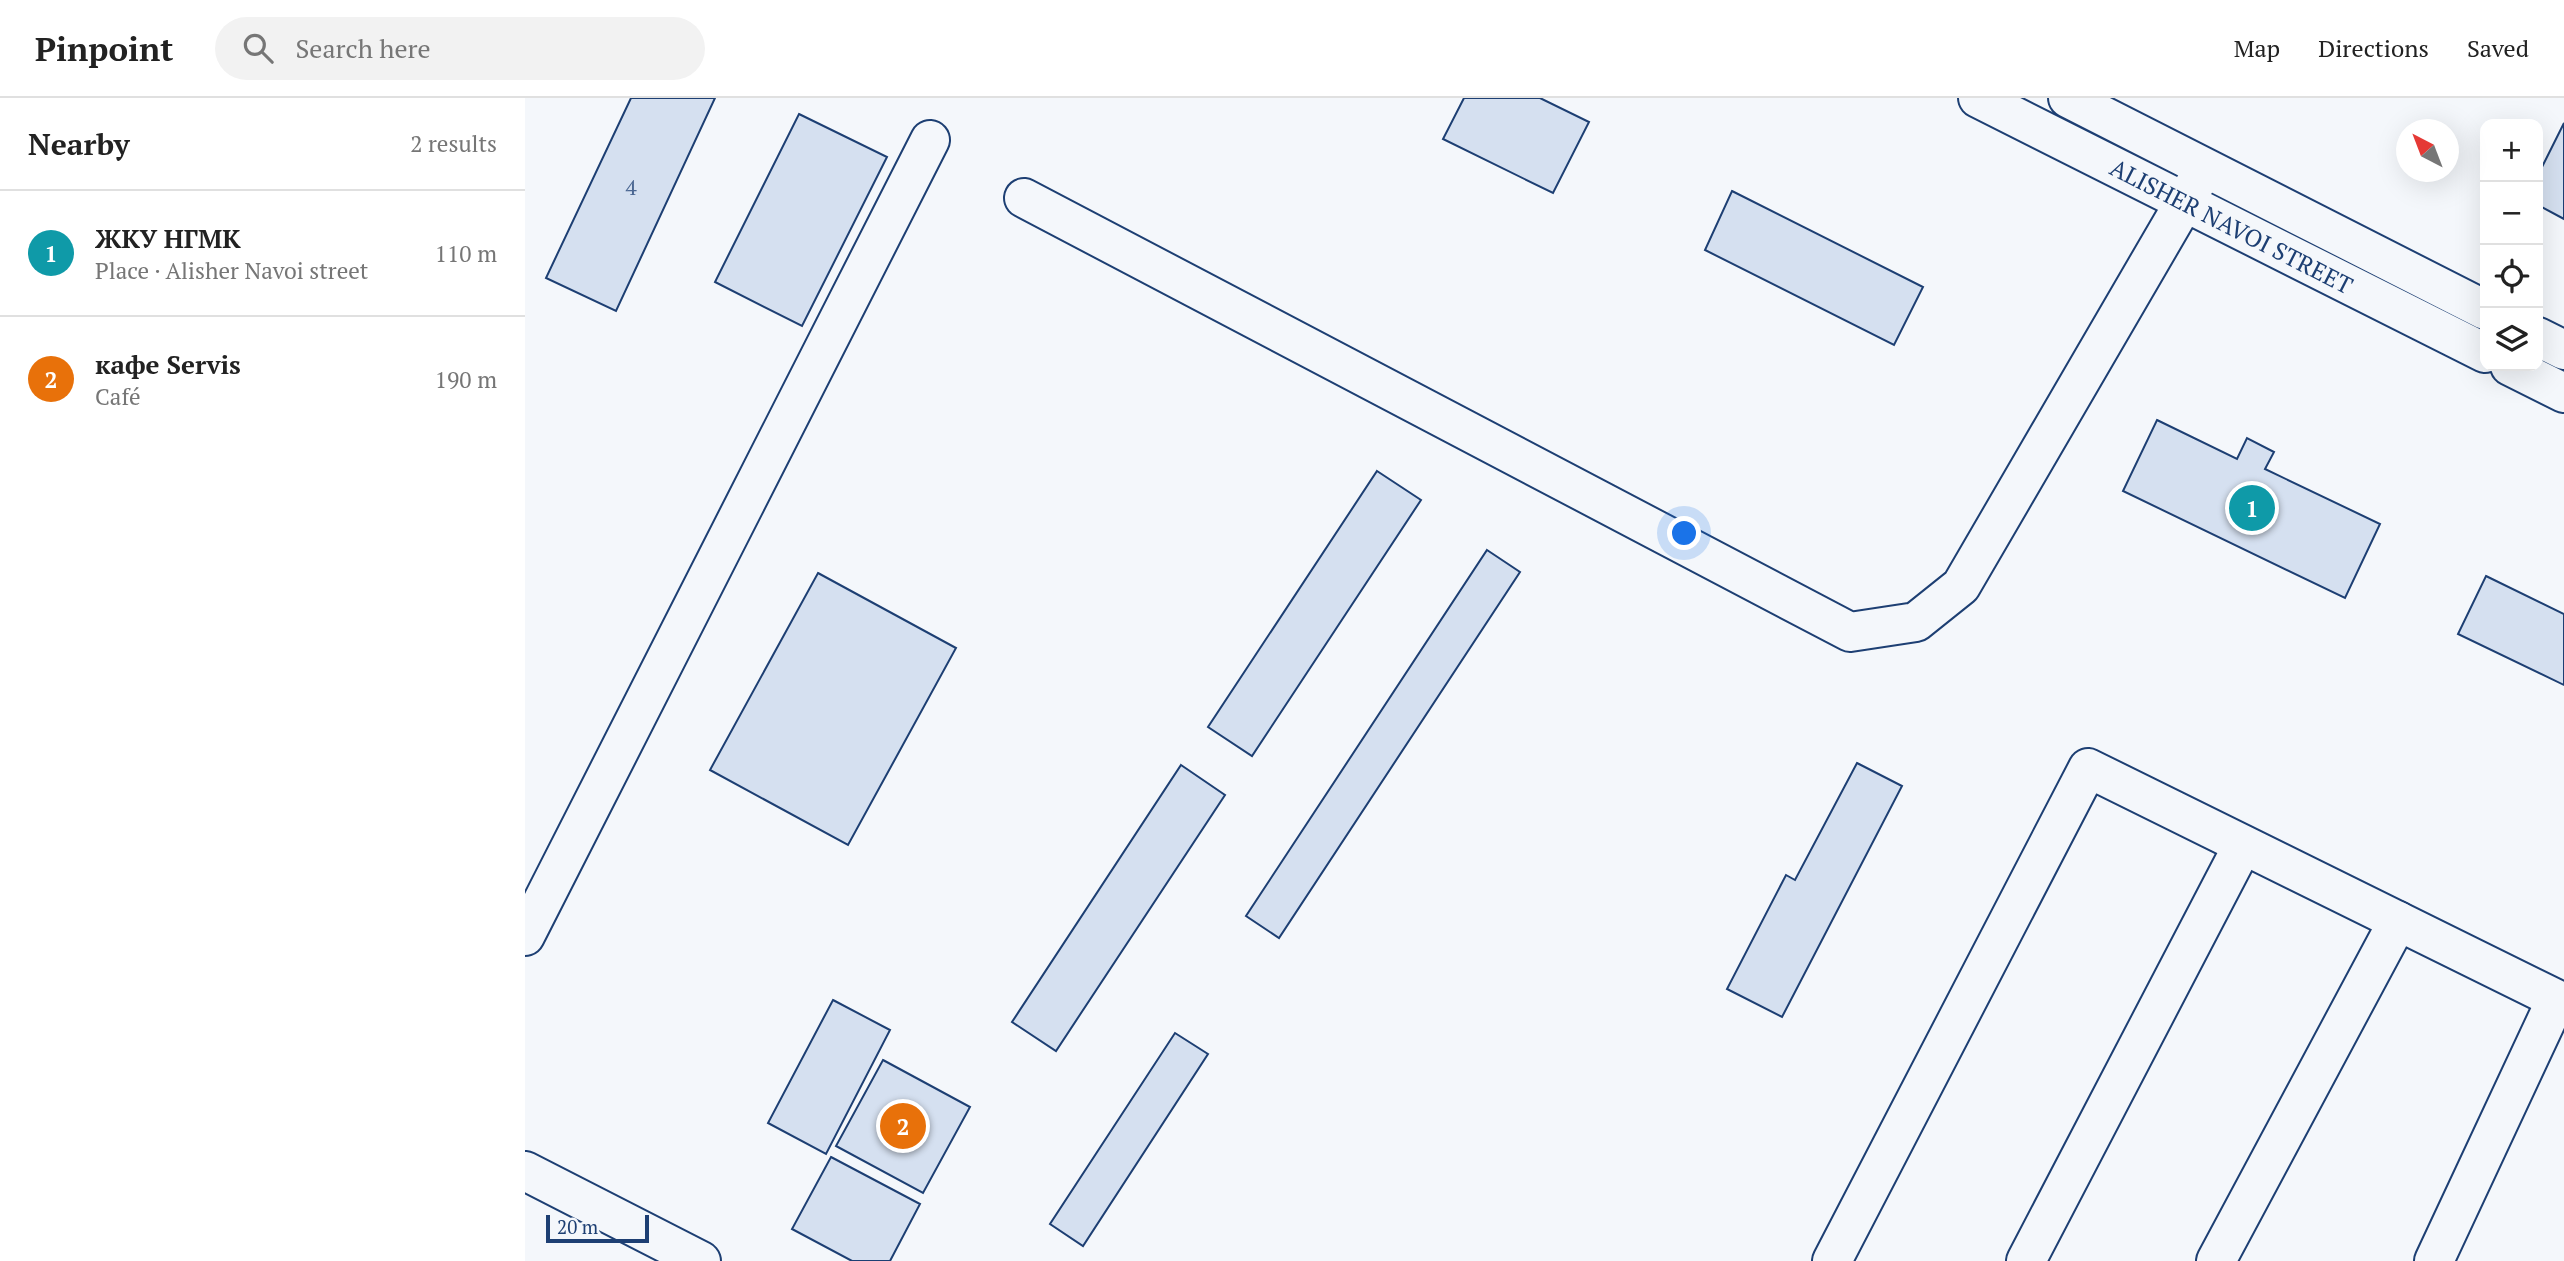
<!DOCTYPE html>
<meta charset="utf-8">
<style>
:root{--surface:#fff;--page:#f2f2f2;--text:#222;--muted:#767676;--line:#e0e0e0;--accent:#1a73e8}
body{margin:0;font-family:"PT Serif",serif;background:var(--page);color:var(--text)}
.controls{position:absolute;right:21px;top:21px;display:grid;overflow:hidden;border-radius:14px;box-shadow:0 7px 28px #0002}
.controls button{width:63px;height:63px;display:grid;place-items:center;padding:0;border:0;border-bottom:2px solid var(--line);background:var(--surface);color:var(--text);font:35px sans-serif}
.compass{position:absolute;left:1871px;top:21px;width:63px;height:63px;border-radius:50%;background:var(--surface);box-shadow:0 7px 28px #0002;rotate:318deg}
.scale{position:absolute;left:21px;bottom:18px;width:103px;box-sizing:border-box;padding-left:7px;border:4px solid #1d3f73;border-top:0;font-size:19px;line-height:24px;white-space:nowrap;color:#1d3f73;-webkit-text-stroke:5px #f4f7fb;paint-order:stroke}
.you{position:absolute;left:1160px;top:436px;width:24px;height:24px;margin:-18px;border:5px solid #fff;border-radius:50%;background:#1a73e8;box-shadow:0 0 0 10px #1a73e833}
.badge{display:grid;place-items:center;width:46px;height:46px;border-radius:50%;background:var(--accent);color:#fff;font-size:23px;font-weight:700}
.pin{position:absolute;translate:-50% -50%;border:4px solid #fff;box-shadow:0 2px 7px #0006}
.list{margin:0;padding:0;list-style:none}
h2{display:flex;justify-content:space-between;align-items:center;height:91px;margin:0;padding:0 28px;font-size:30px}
h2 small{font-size:23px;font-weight:400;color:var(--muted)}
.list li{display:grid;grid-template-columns:46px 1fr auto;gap:21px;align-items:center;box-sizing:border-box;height:126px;padding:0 28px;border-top:2px solid var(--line)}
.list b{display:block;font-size:26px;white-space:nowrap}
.list p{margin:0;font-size:23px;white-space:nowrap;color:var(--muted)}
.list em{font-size:23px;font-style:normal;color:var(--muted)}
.icon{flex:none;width:38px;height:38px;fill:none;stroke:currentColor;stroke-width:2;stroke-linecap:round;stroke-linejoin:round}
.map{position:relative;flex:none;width:2039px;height:1163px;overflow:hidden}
header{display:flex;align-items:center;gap:42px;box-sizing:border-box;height:98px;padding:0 35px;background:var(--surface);border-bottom:2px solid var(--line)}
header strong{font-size:33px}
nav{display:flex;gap:38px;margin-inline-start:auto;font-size:24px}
.search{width:490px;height:63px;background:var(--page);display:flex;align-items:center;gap:18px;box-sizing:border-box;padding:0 24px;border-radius:38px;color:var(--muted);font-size:26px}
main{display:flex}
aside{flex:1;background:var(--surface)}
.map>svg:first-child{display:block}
.building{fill:#d5e0f0;stroke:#1d3f73;stroke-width:2}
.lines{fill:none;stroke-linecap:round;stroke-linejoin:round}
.minor-casing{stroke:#1d3f73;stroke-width:42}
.major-casing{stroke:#1d3f73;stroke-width:42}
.minor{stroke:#f4f7fb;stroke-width:38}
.major{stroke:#f4f7fb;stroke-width:38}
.labels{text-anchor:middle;stroke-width:5;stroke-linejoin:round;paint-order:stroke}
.number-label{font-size:21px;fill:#4b6792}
.street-label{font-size:24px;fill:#1d3f73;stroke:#f4f7fb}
</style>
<header>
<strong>Pinpoint</strong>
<div class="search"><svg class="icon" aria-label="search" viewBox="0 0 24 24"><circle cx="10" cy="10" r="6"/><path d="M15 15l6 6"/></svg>Search here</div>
<nav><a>Map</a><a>Directions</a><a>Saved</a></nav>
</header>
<main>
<aside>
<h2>Nearby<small>2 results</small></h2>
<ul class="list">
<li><span class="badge" style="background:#0f9aa8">1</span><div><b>ЖКУ НГМК</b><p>Place · Alisher Navoi street</p></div><em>110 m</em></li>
<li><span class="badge" style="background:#e8710a">2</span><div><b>кафе Servis</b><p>Café</p></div><em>190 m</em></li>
</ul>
</aside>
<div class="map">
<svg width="2039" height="1163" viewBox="0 0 2039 1163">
<rect width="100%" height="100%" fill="#f4f7fb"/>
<g class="building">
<polygon points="106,0 190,0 91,213 21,180"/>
<polygon points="939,0 1015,0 1064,24 1028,95 918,41"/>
<polygon points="274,16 362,59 277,228 190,184"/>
<polygon points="2039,25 2039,121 2013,107 2013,77"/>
<polygon points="1207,93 1398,189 1369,247 1180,152"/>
<polygon points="1632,322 1712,361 1722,340 1749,354 1740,371 1855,426 1820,500 1598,393"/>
<polygon points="852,373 896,402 727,658 683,629"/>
<polygon points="962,452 995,474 754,840 721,818"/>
<polygon points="293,475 431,550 323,747 185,672"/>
<polygon points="1961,478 2039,516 2039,587 1933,536"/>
<polygon points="1332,665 1377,688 1257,919 1202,891 1261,777 1270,782"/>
<polygon points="656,667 700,697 531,953 487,924"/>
<polygon points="308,902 365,932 301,1056 243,1025"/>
<polygon points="650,935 683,956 558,1148 525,1126"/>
<polygon points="358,962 445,1009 398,1095 311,1048"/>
<polygon points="306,1059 395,1106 365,1163 327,1163 267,1131"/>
</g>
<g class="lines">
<g class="minor-casing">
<g id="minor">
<polyline points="499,100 1325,534 1391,524 1436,488 1677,74"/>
<polyline points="0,838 405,42"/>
<polyline points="0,1073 176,1163"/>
<polyline points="1307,1163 1563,670 2039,905"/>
<polyline points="1501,1163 1718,747"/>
<polyline points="1691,1163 1873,823"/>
<polyline points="1909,1163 2031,902"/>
</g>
</g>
<g class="major-casing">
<g id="major">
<polyline points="1453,0 1960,255"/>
<polyline points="1543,0 1960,212"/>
<polyline points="2013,239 2039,252"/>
<polyline points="1985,268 2039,295"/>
</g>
</g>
<use href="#minor" class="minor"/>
<use href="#major" class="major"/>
</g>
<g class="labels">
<g class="number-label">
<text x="106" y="97">4</text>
</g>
<g class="street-label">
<text transform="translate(1706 129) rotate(27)" y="8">ALISHER NAVOI STREET</text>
</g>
</g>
</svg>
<div class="controls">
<button>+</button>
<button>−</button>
<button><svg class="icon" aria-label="locate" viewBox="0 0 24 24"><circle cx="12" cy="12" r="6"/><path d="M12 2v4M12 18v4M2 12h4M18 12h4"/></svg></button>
<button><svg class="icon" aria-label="layers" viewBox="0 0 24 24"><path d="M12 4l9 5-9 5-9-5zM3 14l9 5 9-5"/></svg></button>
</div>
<svg class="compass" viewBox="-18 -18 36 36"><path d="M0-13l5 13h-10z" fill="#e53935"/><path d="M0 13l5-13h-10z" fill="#767676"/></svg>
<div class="scale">20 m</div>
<div class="you"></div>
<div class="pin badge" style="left:1727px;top:410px;background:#0f9aa8">1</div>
<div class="pin badge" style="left:378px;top:1028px;background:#e8710a">2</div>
</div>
</main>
